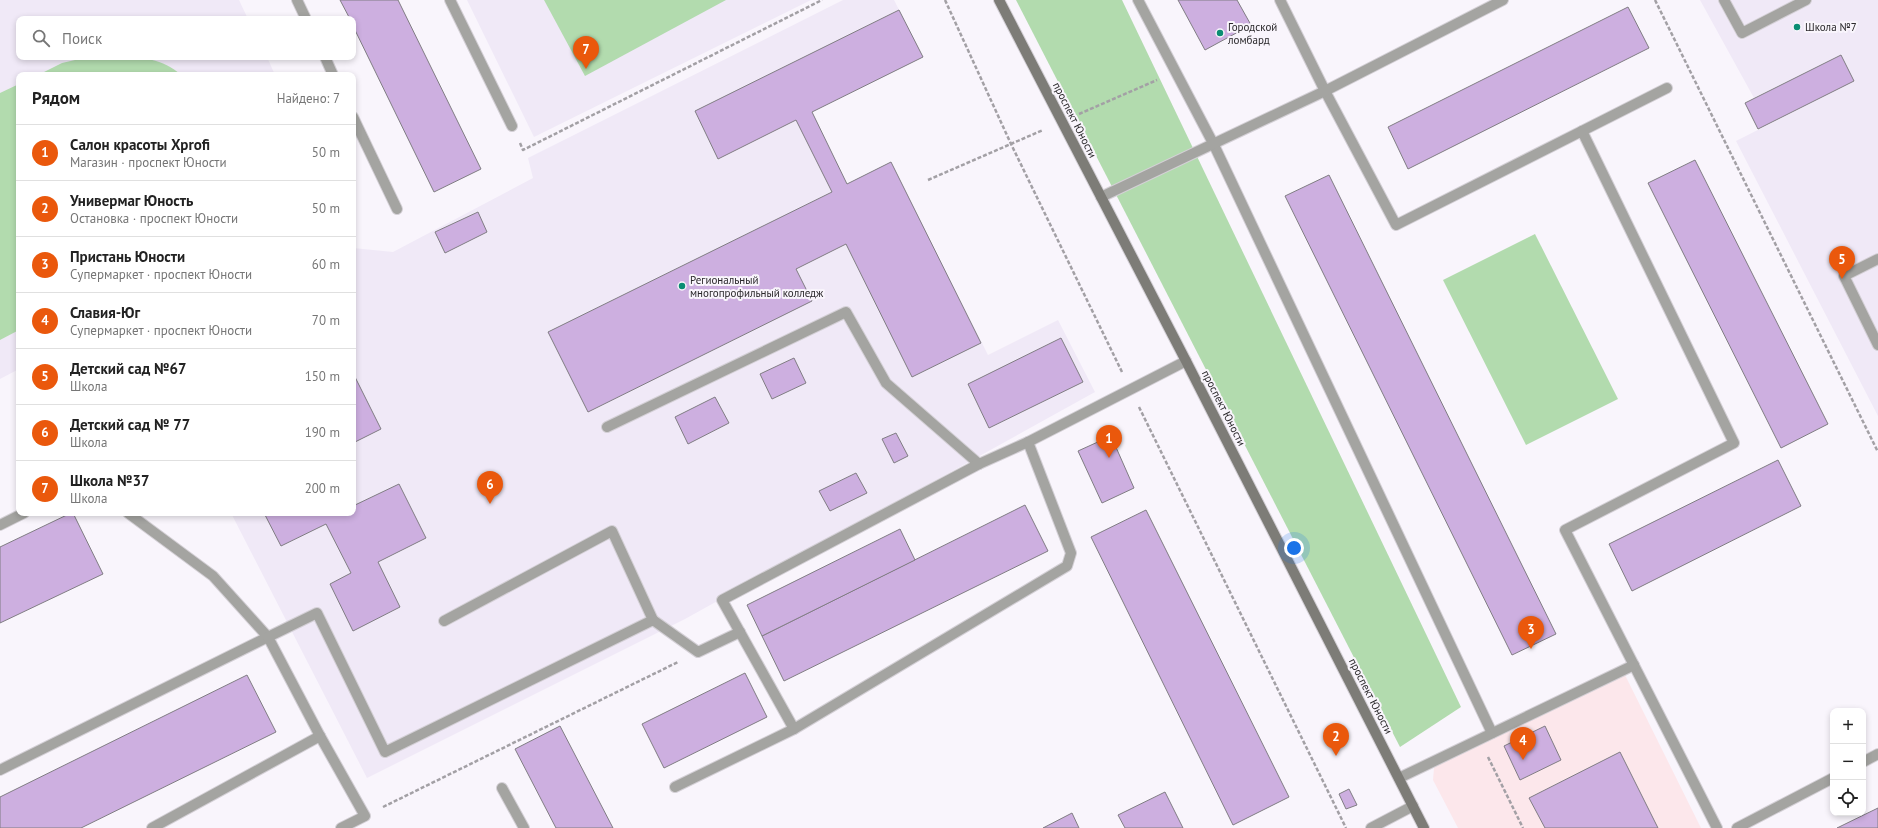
<!DOCTYPE html>
<html lang="ru">
<meta charset="utf-8">
<style>
:root{--surface:#fff;--page:#f2f2f2;--text:#222;--muted:#767676;--line:#e0e0e0;--accent:#ea580c}
body{margin:0;font-family:"PT Sans",sans-serif;background:var(--page);color:var(--text)}
.controls{position:absolute;right:12px;bottom:12px;display:grid;overflow:hidden;border-radius:8px;box-shadow:0 2px 6px #0003}
.controls button{width:36px;height:36px;display:grid;place-items:center;padding:0;border:0;border-bottom:1px solid var(--line);background:var(--surface);color:var(--text);font:20px sans-serif}
.you{position:absolute;left:1294px;top:548px;width:14px;height:14px;margin:-10px;border:3px solid #fff;border-radius:50%;background:#1a73e8;box-shadow:0 0 0 6px #1a73e833}
.badge{display:grid;place-items:center;width:26px;height:26px;border-radius:50%;background:var(--accent);color:#fff;font-size:13px;font-weight:700}
.pin{position:absolute;translate:-50% -33px;filter:drop-shadow(0 1px 2px #0008)}
.pin::after{content:'';position:absolute;top:21px;width:14px;height:12px;background:inherit;clip-path:polygon(0 0,100% 0,50% 100%)}
.list{margin:0;padding:0;list-style:none}
h2{display:flex;justify-content:space-between;align-items:center;height:52px;margin:0;padding:0 16px;font-size:17px}
h2 small{font-size:13px;font-weight:400;color:var(--muted)}
.list li{display:grid;grid-template-columns:26px 1fr auto;gap:12px;align-items:center;box-sizing:border-box;height:56px;padding:0 16px;border-top:1px solid var(--line)}
.list b{display:block;font-size:15px;white-space:nowrap}
.list p{margin:0;font-size:13px;white-space:nowrap;color:var(--muted)}
.list em{font-size:13px;font-style:normal;color:var(--muted)}
.icon{flex:none;width:22px;height:22px;fill:none;stroke:currentColor;stroke-width:2;stroke-linecap:round;stroke-linejoin:round}
.map{position:relative;flex:none;width:1878px;height:828px;overflow:hidden}
.search{position:absolute;background:var(--surface);box-shadow:0 2px 6px #0003;left:16px;top:16px;width:340px;height:44px;display:flex;align-items:center;gap:10px;box-sizing:border-box;padding:0 14px;border-radius:8px;color:var(--muted);font-size:15px}
.panel{position:absolute;background:var(--surface);box-shadow:0 2px 6px #0003;left:16px;top:72px;width:340px;height:444px;border-radius:8px}
.map>svg:first-child{display:block}
.commercial{fill:#fce7eb}
.built{fill:#f0e9f7}
.green{fill:#b2dbae}
.building{fill:#cdafe0;stroke:#807d83}
.lines{fill:none;stroke-linecap:round;stroke-linejoin:round}
.service-casing{stroke:#d4d0d6;stroke-width:12}
.secondary-casing{stroke:#d4d0d6;stroke-width:12}
.path{stroke:#a3a0a5;stroke-width:2.5;stroke-dasharray:4 2;stroke-linecap:butt}
.service{stroke:#a4a4a1;stroke-width:10}
.secondary{stroke:#7d7c77;stroke-width:10}
.poi-dot{fill:#0a8d73;stroke:#f9f5fc;stroke-width:1.5}
.labels{text-anchor:middle;stroke-width:4;stroke-linejoin:round;paint-order:stroke}
.poi-label{font-size:11px;fill:#2a282b;stroke:#f9f5fc;text-anchor:start}
.street-label{font-size:11px;fill:#2a282b;stroke:#f9f5fc}
</style>
<div class="map">
<svg width="1878" height="828" viewBox="0 0 1878 828">
<rect width="100%" height="100%" fill="#f9f5fc"/>
<polygon class="commercial" points="1625,675 1701,828 1458,828 1433,780 1434,768 1444,761"/>
<g class="built">
<polygon points="0,0 239,0 248,19 19,19 19,57 267,57 275,75 19,75 19,369 0,379"/>
<polygon points="467,0 811,0 534,137"/>
<polygon points="843,0 894,0 923,57 812,112 847,184 891,162 988,355 1058,320 1095,392 685,619 367,778 231,513 353,513 353,248 393,252 533,178 528,158"/>
<polygon points="1700,0 1878,0 1878,416 1736,141 1854,81 1841,55 1754,98"/>
</g>
<g class="green">
<polygon points="544,0 726,0 585,76"/>
<polygon points="1016,0 1122,0 1461,707 1400,747"/>
<path d="M88 57C119 57 156 52 181 75H38L62 63Z"/>
<polygon points="19,84 19,330 0,340 0,93"/>
<polygon points="1535,234 1618,399 1526,445 1443,280"/>
</g>
<g class="building">
<polygon points="340,0 398,0 481,169 434,192 353,26 353,19 350,19"/>
<polygon points="1178,0 1237,0 1251,25 1205,50"/>
<polygon points="1628,7 1649,48 1408,169 1388,127"/>
<polygon points="899,10 923,57 812,112 847,184 891,162 981,343 912,377 846,244 796,269 812,301 588,412 548,332 832,192 796,120 718,159 695,111"/>
<polygon points="1841,55 1854,81 1758,129 1745,103"/>
<polygon points="1695,160 1828,424 1781,448 1648,183"/>
<polygon points="1329,175 1556,634 1512,655 1285,196"/>
<polygon points="478,212 487,232 445,253 435,232"/>
<polygon points="1061,338 1083,382 989,428 968,384"/>
<polygon points="794,358 806,383 772,399 760,374"/>
<polygon points="354,375 381,429 353,443 353,376"/>
<polygon points="715,397 729,423 688,444 675,417"/>
<polygon points="896,433 908,456 894,463 882,439"/>
<polygon points="1111,436 1134,488 1102,503 1078,451"/>
<polygon points="1778,460 1801,506 1632,591 1609,544"/>
<polygon points="856,473 867,493 830,511 819,491"/>
<polygon points="399,484 426,538 378,562 400,607 353,631 330,584 351,573 326,524 281,546 264,513 353,513 353,506"/>
<polygon points="1025,505 1048,551 784,681 762,636"/>
<polygon points="1146,510 1289,797 1233,825 1091,537"/>
<polygon points="71,513 73,513 103,574 0,623 0,547"/>
<polygon points="900,529 915,560 762,636 747,605"/>
<polygon points="745,673 767,717 664,768 642,724"/>
<polygon points="247,675 276,732 81,828 0,828 0,797"/>
<polygon points="560,726 613,828 556,828 515,749"/>
<polygon points="1545,726 1561,760 1520,780 1504,746"/>
<polygon points="1620,752 1658,828 1545,828 1529,798"/>
<polygon points="1349,789 1357,805 1346,809 1339,794"/>
<polygon points="1165,792 1183,828 1125,828 1118,815"/>
<polygon points="1878,808 1878,828 1837,828"/>
<polygon points="1072,813 1079,828 1043,828"/>
</g>
<g class="lines">
<g class="service-casing">
<g id="service">
<polyline points="297,0 306,19"/>
<polyline points="450,0 512,126"/>
<polyline points="1138,0 1214,145 1492,733"/>
<polyline points="1280,0 1325,91 1396,225 1582,131 1734,443 1565,530 1717,828"/>
<polyline points="1724,0 1742,33 1806,0"/>
<polyline points="325,57 333,75"/>
<polyline points="353,117 397,209"/>
<polyline points="1582,131 1667,88"/>
<polyline points="1101,197 1325,91 1503,0"/>
<polyline points="1878,259 1844,276 1878,345"/>
<polyline points="607,427 846,312 886,383 979,464"/>
<polyline points="0,525 24,513"/>
<polyline points="444,621 612,531 653,620"/>
<polyline points="794,729 722,600 979,464 1028,442 1186,361"/>
<polyline points="1863,762 1878,754"/>
<polyline points="0,770 268,637 213,576 128,513"/>
<polyline points="1399,778 1634,665"/>
<polyline points="675,787 794,729 1067,566 1071,553 1028,442"/>
<polyline points="502,788 524,828"/>
<polyline points="152,828 320,736"/>
<polyline points="341,828 365,816 320,736 268,637 317,613 385,752 653,620 698,652 740,632"/>
<polyline points="1371,828 1413,806"/>
<polyline points="1737,828 1833,778"/>
</g>
</g>
<g class="secondary-casing">
<polyline id="secondary" points="999,0 1186,361 1424,828"/>
</g>
<g class="path">
<polyline points="945,0 1011,144 1122,372"/>
<polyline points="1655,0 1878,452"/>
<polyline points="1079,114 1157,80"/>
<polyline points="520,143 523,150 822,0"/>
<polyline points="928,180 1043,130"/>
<polyline points="1139,407 1346,828"/>
<polyline points="1488,757 1523,828"/>
<polyline points="383,807 678,662"/>
</g>
<use href="#service" class="service"/>
<use href="#secondary" class="secondary"/>
</g>
<g class="poi-dot">
<circle cx="1797" cy="27" r="4"/>
<circle cx="1220" cy="33" r="4"/>
<circle cx="682" cy="286" r="4"/>
</g>
<g class="labels">
<g class="poi-label">
<text x="1228" y="31">Городской<tspan x="1228" dy="13">ломбард</tspan></text>
<text x="1805" y="31">Школа №7</text>
<text x="690" y="284">Региональный<tspan x="690" dy="13">многопрофильный колледж</tspan></text>
</g>
<g class="street-label">
<text transform="translate(1075 120) rotate(63)" y="4">проспект Юности</text>
<text transform="translate(1224 408) rotate(63)" y="4">проспект Юности</text>
<text transform="translate(1371 696) rotate(63)" y="4">проспект Юности</text>
</g>
</g>
</svg>
<div class="controls">
<button>+</button>
<button>−</button>
<button><svg class="icon" aria-label="locate" viewBox="0 0 24 24"><circle cx="12" cy="12" r="6"/><path d="M12 2v4M12 18v4M2 12h4M18 12h4"/></svg></button>
</div>
<div class="you"></div>
<div class="pin badge" style="left:1109px;top:458px">1</div>
<div class="pin badge" style="left:1336px;top:756px">2</div>
<div class="pin badge" style="left:1531px;top:649px">3</div>
<div class="pin badge" style="left:1523px;top:760px">4</div>
<div class="pin badge" style="left:1842px;top:279px">5</div>
<div class="pin badge" style="left:490px;top:504px">6</div>
<div class="pin badge" style="left:586px;top:69px">7</div>
<div class="search"><svg class="icon" aria-label="search" viewBox="0 0 24 24"><circle cx="10" cy="10" r="6"/><path d="M15 15l6 6"/></svg>Поиск</div>
<section class="panel">
<h2>Рядом<small>Найдено: 7</small></h2>
<ul class="list">
<li><span class="badge">1</span><div><b>Салон красоты Xprofi</b><p>Магазин · проспект Юности</p></div><em>50 m</em></li>
<li><span class="badge">2</span><div><b>Универмаг Юность</b><p>Остановка · проспект Юности</p></div><em>50 m</em></li>
<li><span class="badge">3</span><div><b>Пристань Юности</b><p>Супермаркет · проспект Юности</p></div><em>60 m</em></li>
<li><span class="badge">4</span><div><b>Славия-Юг</b><p>Супермаркет · проспект Юности</p></div><em>70 m</em></li>
<li><span class="badge">5</span><div><b>Детский сад №67</b><p>Школа</p></div><em>150 m</em></li>
<li><span class="badge">6</span><div><b>Детский сад № 77</b><p>Школа</p></div><em>190 m</em></li>
<li><span class="badge">7</span><div><b>Школа №37</b><p>Школа</p></div><em>200 m</em></li>
</ul>
</section>
</div>
